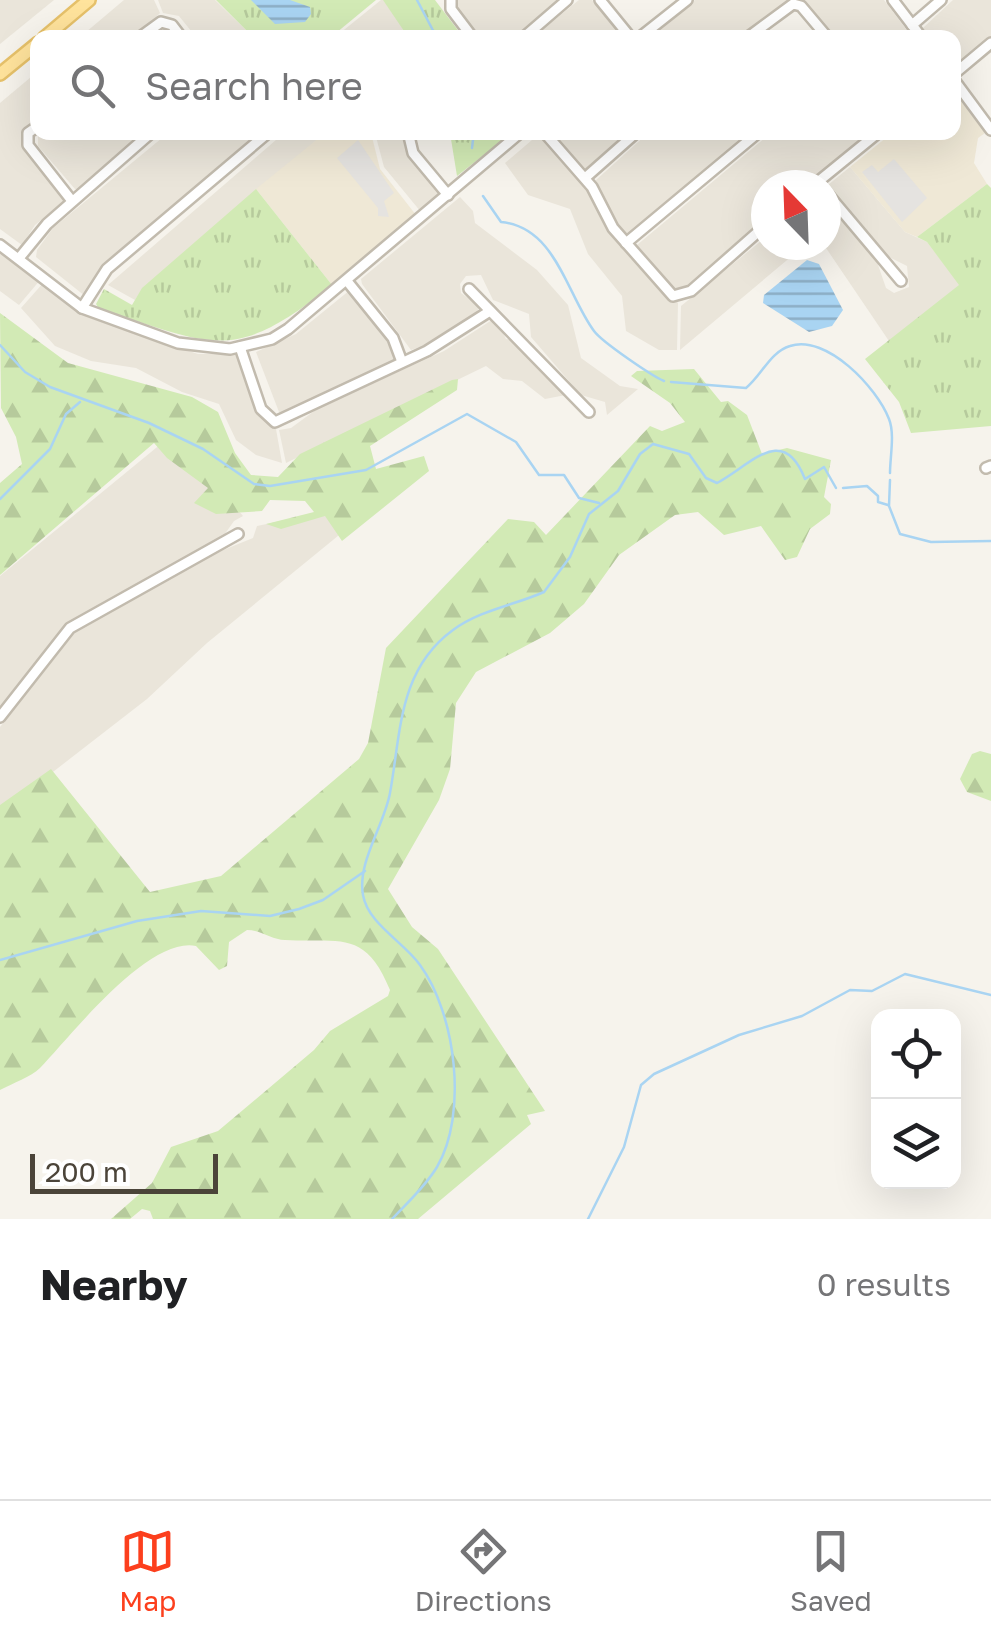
<!DOCTYPE html>
<style>
:root{--surface:#fff;--page:#f6f6f6;--text:#202124;--muted:#757577;--line:#e0e0e0;--accent:#fc3f1d}
body{margin:0;font-family:"Golos Text",sans-serif;background:var(--page);color:var(--text)}
.controls{position:absolute;right:30px;bottom:30px;display:grid;overflow:hidden;border-radius:20px;box-shadow:0 10px 40px #0002}
.controls button{width:90px;height:90px;display:grid;place-items:center;padding:0;border:0;border-bottom:2px solid var(--line);background:var(--surface);color:var(--text);font:50px sans-serif}
.compass{position:absolute;left:751px;top:170px;width:90px;height:90px;border-radius:50%;background:var(--surface);box-shadow:0 10px 40px #0002;rotate:337deg}
.scale{position:absolute;left:30px;bottom:25px;width:188px;box-sizing:border-box;padding-left:10px;border:5px solid #4b4439;border-top:0;font-size:28px;line-height:35px;white-space:nowrap;color:#4b4439;-webkit-text-stroke:8px #fff;paint-order:stroke}
.list{margin:0;padding:0;list-style:none}
h2{display:flex;justify-content:space-between;align-items:center;height:130px;margin:0;padding:0 40px;font-size:42px}
h2 small{font-size:32px;font-weight:400;color:var(--muted)}
.icon{flex:none;width:55px;height:55px;fill:none;stroke:currentColor;stroke-width:2;stroke-linecap:round;stroke-linejoin:round}
.map{position:relative;flex:none;width:991px;height:1219px;overflow:hidden}
.search{position:absolute;background:var(--surface);box-shadow:0 10px 40px #0002;left:30px;right:30px;top:30px;height:110px;display:flex;align-items:center;gap:25px;box-sizing:border-box;padding:0 35px;border-radius:20px;color:var(--muted);font-size:38px}
.sheet{height:280px;background:var(--surface)}
nav{display:flex;justify-content:space-around;align-items:center;box-sizing:border-box;height:140px;border-top:2px solid var(--line);background:var(--surface);font-size:28px;color:var(--muted)}
nav a{display:grid;justify-items:center;gap:5px}
nav .on{color:var(--accent)}
.map>svg:first-child{display:block}
.residential{fill:#eae5da}
.education{fill:#efe8d6}
.forest{fill:url(#forest-firs)}
.park{fill:url(#park-tufts)}
.parking{fill:#e5e3e0}
.water{fill:url(#water-rules)}
.lines{fill:none;stroke-linecap:round;stroke-linejoin:round}
.stream{stroke:#a9d4f2;stroke-width:2.5}
.minor-casing{stroke:#c2bbae;stroke-width:14}
.major-casing{stroke:#e6c16a;stroke-width:16}
.minor{stroke:#fff;stroke-width:9}
.major{stroke:#ffe39c;stroke-width:11}
</style>
<div class="map">
<svg width="991" height="1219" viewBox="0 0 991 1219">
<defs>
<pattern id="forest-firs" width="22" height="20" patternUnits="userSpaceOnUse" patternTransform="scale(2.5)"><rect width="22" height="20" fill="#d2eab5"/><path d="M5 1l3.5 6h-7zM16 11l3.5 6h-7z" fill="#b6ca9c"/></pattern>
<pattern id="park-tufts" width="24" height="20" patternUnits="userSpaceOnUse" patternTransform="scale(2.5)"><rect width="24" height="20" fill="#d2eab5"/><path d="M3 7l-1-3M5 7V3M7 7l1-3M15 17l-1-3M17 17v-4M19 17l1-3" fill="none" stroke="#b6ca9c"/></pattern>
<pattern id="water-rules" width="6" height="5" patternUnits="userSpaceOnUse" patternTransform="scale(2.5)"><rect width="6" height="5" fill="#a9d4f2"/><path d="M0 2.5h6" fill="none" stroke="#8caec5"/></pattern>
</defs>
<rect width="100%" height="100%" fill="#f6f3ec"/>
<g class="residential">
<polygon points="0,0 54,0 0,44"/>
<polygon points="124,0 154,0 160,13 134,37 79,38"/>
<polygon points="158,0 215,0 253,37 196,37 179,16 163,13"/>
<polygon points="381,0 388,0 414,38 334,38"/>
<polygon points="453,0 562,0 515,37 476,37 452,9"/>
<polygon points="579,0 592,0 625,37 532,38"/>
<polygon points="695,0 789,0 743,37 651,38"/>
<polygon points="801,0 884,0 912,37 833,37"/>
<polygon points="953,0 991,0 991,39 954,67 954,38 930,37 923,28"/>
<polygon points="37,72 37,120 25,127 22,147 68,198 35,225 22,245 0,229 0,103"/>
<polygon points="38,133 148,133 83,189 75,189 38,146"/>
<polygon points="168,133 267,133 106,267 85,296 36,257 37,250 53,228"/>
<polygon points="284,133 325,133 143,288 135,300 108,285"/>
<polygon points="375,133 408,133 412,149 444,193 421,212 384,167"/>
<polygon points="549,133 631,133 586,170"/>
<polygon points="648,133 753,133 628,235 617,226 595,181"/>
<polygon points="771,133 875,133 812,185 766,185 766,223 685,292 673,292 637,245"/>
<polygon points="539,134 593,189 623,244 678,303 677,350 659,350 626,331 622,296 588,254 570,209 528,195 505,163"/>
<polygon points="850,167 905,232 927,242 960,285 889,341 824,245 826,202 877,262 886,288 894,293 909,287 907,266 887,256 828,185"/>
<polygon points="460,197 473,211 475,223 537,270 568,305 581,358 620,386 638,389 607,415 605,402 581,395 531,337 529,314 493,300 481,275 466,276 460,284 461,293 479,306 476,316 438,341 411,350 362,284 361,279"/>
<polygon points="766,237 766,245 805,245 680,350 681,306"/>
<polygon points="0,248 41,279 19,305 0,291"/>
<polygon points="44,282 93,319 198,354 239,354 258,415 276,429 282,463 256,455 236,440 219,404 182,392 136,368 91,361 55,346 21,308"/>
<polygon points="350,290 392,339 399,359 285,413 279,412 256,352 296,334"/>
<polygon points="495,318 506,339 526,342 571,394 545,399 522,381 503,379 486,366 286,463 279,430 291,428 317,409 444,351"/>
<polygon points="173,434 243,516 234,521 217,545 75,620 0,715 0,576"/>
<polygon points="329,511 344,531 207,643 147,699 0,813 0,727 81,625 211,555 253,538 257,526"/>
</g>
<g class="education">
<polygon points="954,92 985,133 978,138 974,163 987,184 917,237 905,232 850,167 892,133 954,132"/>
<polygon points="325,133 371,133 380,169 416,215 332,285 256,189"/>
</g>
<g class="forest">
<polygon points="0,313 68,363 192,397 218,412 235,453 251,475 278,477 300,454 452,380 458,379 457,390 370,446 376,469 424,456 429,471 342,541 325,516 281,529 266,524 314,512 305,501 270,500 262,511 216,514 194,503 208,488 167,458 154,443 0,575 0,483 22,464 16,437 1,408"/>
<path d="M694 369 721 402 728 401 747 415 762 454 787 448 831 460 824 497 831 504 830 514 810 529 797 557 785 560 761 526 724 535 698 512 675 515 619 555 584 604 550 633 476 672 456 703 450 769 439 800 388 889 412 927 438 949 545 1111 527 1115 531 1124 418 1219H153L150 1211 142 1209 130 1219H111L152 1183 171 1147 218 1131 314 1050 330 1031 388 996 390 990C365 929 340 943 285 940 272 940 261 930 247 930L229 942 227 966 219 970 196 946C148 936 70 1037 40 1068 31 1077 13 1083 0 1090V805L51 769 150 892 221 876 359 759 368 743 386 648 508 519 534 522 546 535 650 426 662 431 685 422 670 403 631 376 637 371Z"/>
<polygon points="980,751 991,754 991,801 967,792 960,779 972,754"/>
</g>
<g class="park">
<polygon points="216,0 376,0 330,38 253,37"/>
<polygon points="383,0 435,0 463,37 408,37"/>
<polygon points="450,133 450,132 512,133 457,176"/>
<polygon points="987,184 991,188 991,426 911,433 899,402 865,359 959,285 927,242 917,237"/>
<path d="M256 189 332 285C232 366 212 344 99 309L96 304 104 289 132 305 142 288Z"/>
</g>
<g class="parking">
<polygon points="358,140 394,193 384,201 389,217 378,216 378,208 337,158"/>
<polygon points="894,159 927,198 902,222 862,172 872,165 878,172"/>
</g>
<g class="water">
<polygon points="251,0 290,0 310,7 311,14 305,22 275,24"/>
<polygon points="807,260 819,264 843,310 832,326 809,332 763,303 764,295"/>
</g>
<g class="lines">
<g class="stream">
<polyline points="417,0 437,38"/>
<polyline points="472,148 474,132"/>
<path d="M483 196 501 222C556 227 567 295 594 331 602 342 652 376 664 381"/>
<polyline points="0,345 25,372 50,387 149,423 203,449 254,484 270,486 366,470 467,414 516,442 539,475 564,475 579,498 599,503"/>
<path d="M671 382 746 388C762 375 770 352 790 346 827 334 877 388 889 419 895 434 890 457 890 473"/>
<polyline points="890,480 889,506 900,534 931,542 991,541"/>
<polyline points="843,488 867,486 878,496 878,502 888,505"/>
<polyline points="0,499 50,449 66,414 80,402"/>
<polyline points="0,960 137,921 201,911 270,916 299,909 323,900 365,871"/>
<path d="M392 1219C407 1203 425 1187 437 1167 468 1114 456 1014 420 965 404 942 368 924 363 895 357 862 384 826 390 793 401 733 398 670 453 630 480 610 515 605 544 592L570 557 589 514 618 491 640 454 653 444 689 454 706 478 717 483C752 464 783 423 805 479L824 467 836 488"/>
<polyline points="588,1219 624,1147 641,1085 654,1074 739,1035 802,1016 850,990 872,991 905,974 991,995"/>
</g>
<g class="minor-casing">
<g id="minor">
<polyline points="451,0 451,9 473,38"/>
<polyline points="600,0 631,38"/>
<polyline points="893,0 922,38"/>
<polyline points="912,25 941,0"/>
<polyline points="139,38 161,22 172,25 182,38"/>
<polyline points="523,38 567,0"/>
<polyline points="639,38 687,0"/>
<polyline points="747,38 793,4 801,6 828,38"/>
<polyline points="954,74 991,43"/>
<polyline points="954,80 991,130"/>
<polyline points="38,126 28,133 28,145 72,201"/>
<polyline points="408,132 413,153 448,195"/>
<polyline points="544,132 592,187 613,228 673,296 691,291 766,225"/>
<polyline points="585,178 637,132"/>
<polyline points="814,185 879,132"/>
<polyline points="826,192 901,281"/>
<polyline points="626,243 759,132"/>
<polyline points="0,245 82,308 178,343 230,349 272,339 288,329 521,132"/>
<polyline points="20,257 47,224 152,132"/>
<polyline points="347,281 393,338 402,362"/>
<polyline points="469,289 589,412"/>
<polyline points="82,308 107,269 269,132"/>
<polyline points="240,347 261,409 275,422 427,351 490,311"/>
<polyline points="986,468 991,466"/>
<polyline points="0,717 70,628 238,534"/>
</g>
</g>
<g class="major-casing">
<g id="major">
<polyline points="44,38 89,0"/>
<polyline points="0,74 38,43"/>
</g>
</g>
<use href="#minor" class="minor"/>
<use href="#major" class="major"/>
</g>
</svg>
<div class="controls">
<button><svg class="icon" aria-label="locate" viewBox="0 0 24 24"><circle cx="12" cy="12" r="6"/><path d="M12 2v4M12 18v4M2 12h4M18 12h4"/></svg></button>
<button><svg class="icon" aria-label="layers" viewBox="0 0 24 24"><path d="M12 4l9 5-9 5-9-5zM3 14l9 5 9-5"/></svg></button>
</div>
<svg class="compass" viewBox="-18 -18 36 36"><path d="M0-13l5 13h-10z" fill="#e53935"/><path d="M0 13l5-13h-10z" fill="#757577"/></svg>
<div class="scale">200 m</div>
<div class="search"><svg class="icon" aria-label="search" viewBox="0 0 24 24"><circle cx="10" cy="10" r="6"/><path d="M15 15l6 6"/></svg>Search here</div>
</div>
<section class="sheet">
<h2>Nearby<small>0 results</small></h2>
<ul class="list">
</ul>
</section>
<nav>
<a class="on"><svg class="icon" aria-label="map" viewBox="0 0 24 24"><path d="M3 6l6-2 6 2 6-2v14l-6 2-6-2-6 2zM9 4v14M15 6v14"/></svg>Map</a>
<a><svg class="icon" aria-label="directions" viewBox="0 0 24 24"><path d="M12 3l9 9-9 9-9-9zM9 14v-3h6M13 9l2 2-2 2"/></svg>Directions</a>
<a><svg class="icon" aria-label="saved" viewBox="0 0 24 24"><path d="M7 4h10v16l-5-4-5 4z"/></svg>Saved</a>
</nav>
